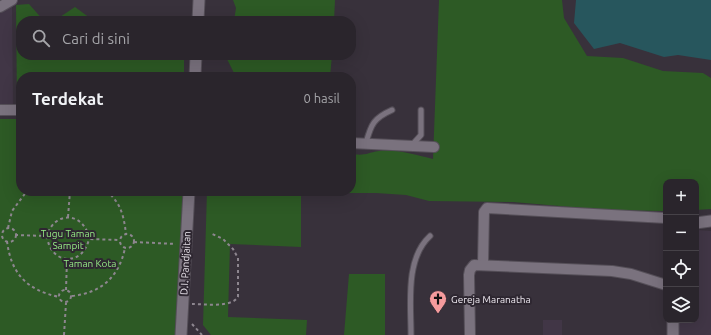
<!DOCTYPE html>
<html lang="id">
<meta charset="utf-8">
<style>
:root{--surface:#2a252c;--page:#322d34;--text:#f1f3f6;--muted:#a5a5a9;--line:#464248}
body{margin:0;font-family:Ubuntu,sans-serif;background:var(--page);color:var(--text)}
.controls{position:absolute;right:12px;bottom:12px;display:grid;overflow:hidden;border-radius:8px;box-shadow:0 4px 16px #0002}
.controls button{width:36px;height:36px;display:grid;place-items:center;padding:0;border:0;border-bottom:1px solid var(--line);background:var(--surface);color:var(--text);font:20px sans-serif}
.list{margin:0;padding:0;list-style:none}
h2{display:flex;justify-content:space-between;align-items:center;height:52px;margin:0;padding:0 16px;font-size:17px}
h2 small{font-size:13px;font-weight:400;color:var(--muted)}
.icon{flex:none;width:22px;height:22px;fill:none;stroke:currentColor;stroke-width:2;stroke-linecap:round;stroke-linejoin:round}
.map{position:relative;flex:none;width:711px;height:335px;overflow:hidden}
.search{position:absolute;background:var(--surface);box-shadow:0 4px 16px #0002;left:16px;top:16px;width:340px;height:44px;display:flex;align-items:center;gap:10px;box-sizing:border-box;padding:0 14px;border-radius:16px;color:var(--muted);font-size:15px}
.panel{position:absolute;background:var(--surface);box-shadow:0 4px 16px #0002;left:16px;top:72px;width:340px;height:124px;border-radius:16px}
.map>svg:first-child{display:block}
.built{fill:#413646}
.green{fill:#2d5a25}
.water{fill:#27565d}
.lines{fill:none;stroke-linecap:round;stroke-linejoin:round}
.service-casing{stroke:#554f58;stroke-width:7}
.minor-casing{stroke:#554f58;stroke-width:12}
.tertiary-casing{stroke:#554f58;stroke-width:13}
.path{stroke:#8d868f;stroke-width:2;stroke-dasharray:3 3;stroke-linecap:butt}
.service{stroke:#7a727e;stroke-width:5}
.minor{stroke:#7a727e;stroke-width:10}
.tertiary{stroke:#7a727e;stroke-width:11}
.labels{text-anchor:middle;stroke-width:4;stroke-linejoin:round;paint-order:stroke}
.park-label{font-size:10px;fill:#96ec85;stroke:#2e2731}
.street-label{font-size:10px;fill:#efeaf1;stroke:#2e2731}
.poi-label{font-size:10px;fill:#efeaf1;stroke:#2e2731;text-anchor:start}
</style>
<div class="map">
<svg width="711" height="335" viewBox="0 0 711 335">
<rect width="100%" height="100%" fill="#38313b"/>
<g class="built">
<polygon points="12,4 13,108 0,107 0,10"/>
<polygon points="697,230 711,231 711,335 678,335 679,320 696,320"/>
<rect x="543" y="320" width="19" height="15"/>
</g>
<g class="green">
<polygon points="233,0 335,0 334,21 234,21 236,8"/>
<path d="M439 0H562L564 18 587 56 623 58 663 71 703 73 711 78V209L696 210V182H666V211H663L606 210 513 202 429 201 406 195 376 193H313L312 191H351V154C366 156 366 153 379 151 397 149 416 155 433 159Z"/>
<polygon points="29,4 44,21 21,21 21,55 184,55 184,77 21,77 21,104 17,104 16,5"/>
<polygon points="75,7 94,21 54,21"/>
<polygon points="225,55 332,55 330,77 236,77"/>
<polygon points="0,119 21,119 21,191 183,191 175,335 0,335"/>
<polygon points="207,191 246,191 246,194 301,196 301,247 230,244 228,317 307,320 306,335 211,335 203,325"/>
<polygon points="349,274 385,274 385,335 344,335"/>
</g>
<polygon class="water" points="576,0 711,0 711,60 678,55 664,57 620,43 594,49 574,23"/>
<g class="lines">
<g class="service-casing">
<g id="service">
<path d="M366 143C371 124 374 118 392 110"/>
<polyline points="412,145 421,135 421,110"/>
<path d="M411 335C411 303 405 259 430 236"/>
</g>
</g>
<g class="minor-casing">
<g id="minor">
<polyline points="0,7 12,0"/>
<polyline points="0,110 21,110"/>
<polyline points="351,143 434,147"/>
<polyline points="483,265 484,212 487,208 666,218"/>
<polyline points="470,335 469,275 470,270 474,265 612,271 631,274 666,285"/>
</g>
</g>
<g class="tertiary-casing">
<g id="tertiary">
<polyline points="198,21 199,0"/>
<polyline points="195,77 196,55"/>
<polyline points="696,223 711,221"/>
<polyline points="181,335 189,191"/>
<polyline points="673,335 673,320"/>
</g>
</g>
<g class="path">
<path d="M106 191C121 202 124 217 126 234"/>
<polyline points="68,217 70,191"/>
<polyline points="8,228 12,211 27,191"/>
<circle cx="9" cy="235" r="7"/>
<circle cx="127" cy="241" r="7"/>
<path d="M15 235 47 236C54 210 85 212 89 239L120 240"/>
<path d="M47 236C50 265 83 267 89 239"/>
<path d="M7 241C11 274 27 290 59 297"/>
<polyline points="134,242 176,244"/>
<circle cx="65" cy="296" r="6"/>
<polyline points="66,290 67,259"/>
<path d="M72 296C101 293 119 277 125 248"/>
<path d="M192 304C204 304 231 308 238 297V258L233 249 223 239 210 233"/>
<polyline points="192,324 202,335"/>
<polyline points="64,335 66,303"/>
</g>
<use href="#service" class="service"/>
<use href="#minor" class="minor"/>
<use href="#tertiary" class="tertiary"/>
</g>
<defs>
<g id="church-pin" transform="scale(0.9)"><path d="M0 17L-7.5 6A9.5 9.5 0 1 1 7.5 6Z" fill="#f59b9d" stroke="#2e2731"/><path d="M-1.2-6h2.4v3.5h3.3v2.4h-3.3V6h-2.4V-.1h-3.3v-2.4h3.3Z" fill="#111"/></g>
</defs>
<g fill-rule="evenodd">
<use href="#church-pin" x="438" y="299"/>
</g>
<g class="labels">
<g class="park-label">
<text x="68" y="237">Tugu Taman<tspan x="68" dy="12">Sampit</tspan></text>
<text x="90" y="267">Taman Kota</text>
</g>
<g class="street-label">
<text transform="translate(185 263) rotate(-87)" y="4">D.I. Pandjaitan</text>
</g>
<g class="poi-label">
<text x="451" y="303">Gereja Maranatha</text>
</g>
</g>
</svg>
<div class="controls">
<button>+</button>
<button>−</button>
<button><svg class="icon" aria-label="locate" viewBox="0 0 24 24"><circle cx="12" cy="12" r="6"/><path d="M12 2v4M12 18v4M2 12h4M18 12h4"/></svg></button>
<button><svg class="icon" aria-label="layers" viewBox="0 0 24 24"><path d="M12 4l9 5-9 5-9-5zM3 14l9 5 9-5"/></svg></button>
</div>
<div class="search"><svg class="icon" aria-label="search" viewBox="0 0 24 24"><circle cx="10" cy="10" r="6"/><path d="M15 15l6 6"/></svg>Cari di sini</div>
<section class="panel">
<h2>Terdekat<small>0 hasil</small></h2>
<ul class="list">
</ul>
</section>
</div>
